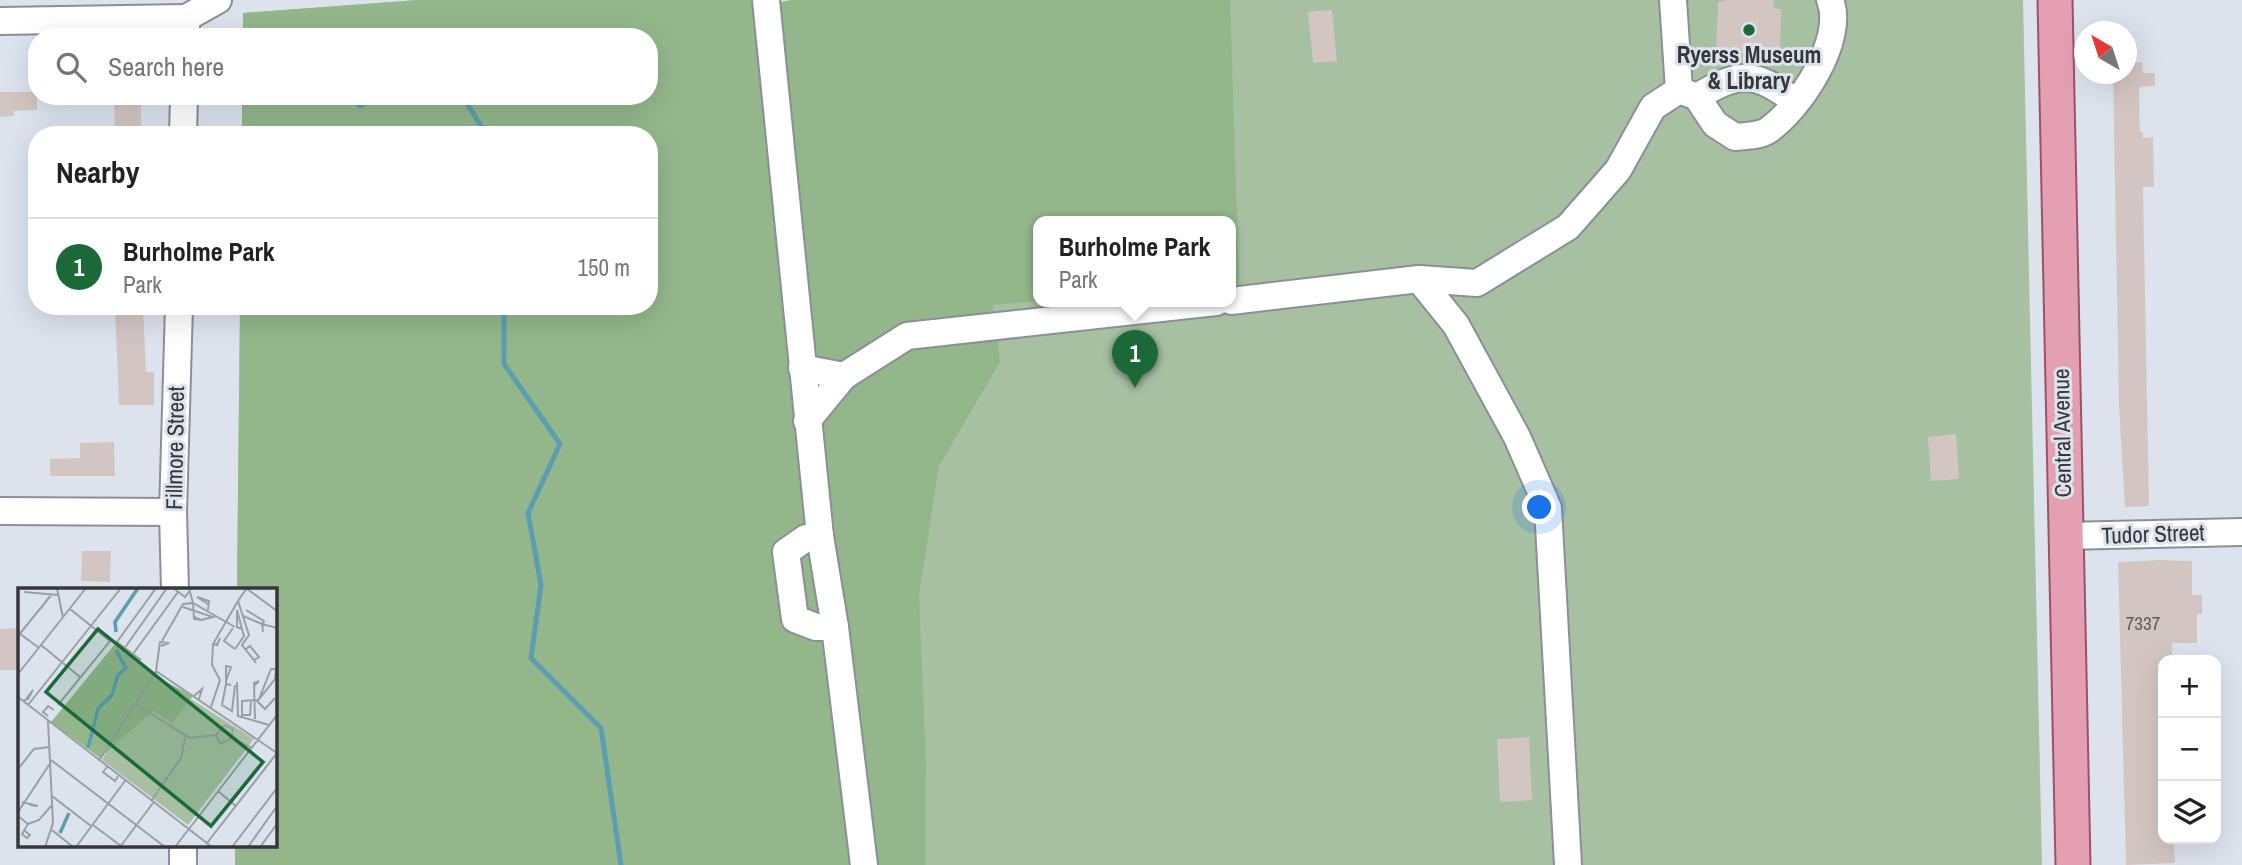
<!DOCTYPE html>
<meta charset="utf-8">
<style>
:root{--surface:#fff;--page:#f2f2f2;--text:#222;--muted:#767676;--line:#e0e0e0;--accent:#1b6939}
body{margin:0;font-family:"Archivo Narrow",sans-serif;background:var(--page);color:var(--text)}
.controls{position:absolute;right:21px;bottom:21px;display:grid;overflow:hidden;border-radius:14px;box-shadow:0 7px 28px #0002}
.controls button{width:63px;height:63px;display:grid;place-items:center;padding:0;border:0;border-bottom:2px solid var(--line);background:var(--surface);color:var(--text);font:35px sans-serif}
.compass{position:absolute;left:2074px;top:21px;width:63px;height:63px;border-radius:50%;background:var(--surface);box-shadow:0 7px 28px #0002;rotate:321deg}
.you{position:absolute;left:1540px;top:508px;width:24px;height:24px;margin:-18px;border:5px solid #fff;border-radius:50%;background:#1a73e8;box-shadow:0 0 0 10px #1a73e833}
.badge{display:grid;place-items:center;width:46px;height:46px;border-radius:50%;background:var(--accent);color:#fff;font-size:23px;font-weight:700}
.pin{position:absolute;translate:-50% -58px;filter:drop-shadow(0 2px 4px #0008)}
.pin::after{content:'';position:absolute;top:37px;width:24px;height:21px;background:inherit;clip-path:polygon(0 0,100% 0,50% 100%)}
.popup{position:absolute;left:1033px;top:216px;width:203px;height:91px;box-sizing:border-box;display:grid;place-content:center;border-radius:14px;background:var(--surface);filter:drop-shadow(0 2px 5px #0005);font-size:23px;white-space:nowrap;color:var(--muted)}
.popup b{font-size:26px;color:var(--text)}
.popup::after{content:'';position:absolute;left:50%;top:100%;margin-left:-14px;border:14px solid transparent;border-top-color:var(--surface)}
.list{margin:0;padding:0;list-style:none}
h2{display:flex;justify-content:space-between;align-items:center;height:91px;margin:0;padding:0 28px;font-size:30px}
h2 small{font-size:23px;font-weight:400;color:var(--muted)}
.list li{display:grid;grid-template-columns:46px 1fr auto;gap:21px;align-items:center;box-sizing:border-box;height:98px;padding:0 28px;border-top:2px solid var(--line)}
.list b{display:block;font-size:26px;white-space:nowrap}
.list p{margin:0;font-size:23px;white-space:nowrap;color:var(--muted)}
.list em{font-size:23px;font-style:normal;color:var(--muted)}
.icon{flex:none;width:38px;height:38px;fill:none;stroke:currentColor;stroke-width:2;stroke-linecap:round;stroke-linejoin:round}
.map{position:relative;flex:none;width:2242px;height:865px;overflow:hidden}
.search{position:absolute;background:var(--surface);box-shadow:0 7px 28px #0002;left:28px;top:28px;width:630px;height:77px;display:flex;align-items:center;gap:18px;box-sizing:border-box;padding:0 24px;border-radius:28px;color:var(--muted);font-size:26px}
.panel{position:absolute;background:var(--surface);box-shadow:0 7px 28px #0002;left:28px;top:126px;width:630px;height:189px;border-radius:28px}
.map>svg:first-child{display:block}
.green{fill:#a7c0a2;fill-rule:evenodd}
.forest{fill:#93b78b}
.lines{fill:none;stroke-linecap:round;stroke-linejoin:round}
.stream{stroke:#5c9eb1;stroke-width:5}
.building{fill:#d3c6c2}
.minor-casing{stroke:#8a8f98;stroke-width:30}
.major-casing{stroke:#9b5267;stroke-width:37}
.minor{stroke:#fff;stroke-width:26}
.major{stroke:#e4a0b2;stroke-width:33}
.poi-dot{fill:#1b6939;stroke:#dde3ed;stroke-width:2.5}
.labels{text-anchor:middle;stroke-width:6;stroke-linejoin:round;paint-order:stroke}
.number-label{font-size:19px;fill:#5c5b5d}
.poi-label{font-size:23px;font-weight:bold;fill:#35373b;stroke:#dde3ed}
.street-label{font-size:23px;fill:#35373b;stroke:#dde3ed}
.inset-river{fill:none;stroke:#5c9eb1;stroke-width:3.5}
.inset-road{fill:none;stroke:#9a9ea6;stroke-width:2}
.view{fill:#1b6939;fill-opacity:0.15;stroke:#1b6939;stroke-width:3.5}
.inset-edge{fill:none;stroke:#35373b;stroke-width:3.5}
</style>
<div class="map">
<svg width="2242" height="865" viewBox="0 0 2242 865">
<rect width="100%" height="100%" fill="#dde3ed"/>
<path class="green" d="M418 0 757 6 792 0H2023L2042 865H235V846H275V590H237L240 306H649V135H242V96H649V37H243V13ZM1039 222H1231V302H1039Z"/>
<polygon class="forest" points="418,0 756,0 757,6 792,0 1230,0 1239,284 1231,284 1231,222 1039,222 1039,301 993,305 1000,362 939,466 919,596 926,762 925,865 235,865 235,846 275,846 275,590 237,590 240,306 649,306 649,135 242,135 242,96 649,96 649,37 243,37 243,13"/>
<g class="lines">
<g class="stream">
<polyline points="344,96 361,106 377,96"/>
<polyline points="462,96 487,135"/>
<polyline points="504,306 504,364 560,444 528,513 541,585 531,658 601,728 621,865"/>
</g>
</g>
<g class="building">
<polygon points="1727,0 1774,0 1773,8 1781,9 1780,54 1716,52 1718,2"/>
<polygon points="1332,10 1337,61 1313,63 1308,12"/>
<polygon points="2142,62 2143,73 2155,73 2155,86 2140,87 2139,90 2140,132 2143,132 2143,138 2153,137 2154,187 2143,187 2149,506 2125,507 2119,406 2113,74 2126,74 2126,63"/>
<polygon points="0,92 37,92 37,110 14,111 14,116 0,117"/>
<polygon points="114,96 141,96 141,135 115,135"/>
<polygon points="115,306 143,306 146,372 154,372 154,405 119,405"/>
<polygon points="1956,434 1959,479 1931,481 1928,437"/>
<polygon points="114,442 115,476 50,476 50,459 80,458 80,443"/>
<polygon points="82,551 111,551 110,582 81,581"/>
<polygon points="2160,560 2192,561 2192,595 2202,595 2202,614 2197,614 2197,643 2172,643 2172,660 2163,660 2163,839 2174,839 2175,863 2126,865 2118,562"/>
<polygon points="19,628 19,670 0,670 0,629"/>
<polygon points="1529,737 1532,800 1500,802 1497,739"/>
</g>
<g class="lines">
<g class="minor-casing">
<g id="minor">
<polyline points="766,0 820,536 835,627 864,865"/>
<path d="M1673 0 1679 90 1697 97 1715 124 1735 137C1745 136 1759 136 1767 131 1799 110 1846 39 1830 0"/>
<polyline points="0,21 186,18"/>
<polyline points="186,37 186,18 218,0"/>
<path d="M1697 97C1740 71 1754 71 1795 101"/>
<polyline points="183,135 184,96"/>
<polyline points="1419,279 1456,325 1517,437 1548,508 1568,865"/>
<polyline points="1231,301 1419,279 1477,283 1568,227 1618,170 1653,107 1679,90"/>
<polyline points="802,368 844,376 907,336 1216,302"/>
<polyline points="807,421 844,376"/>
<polyline points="0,511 173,512"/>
<polyline points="820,536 806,538 786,552 795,619 816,627 835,627"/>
<polyline points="2064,536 2242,532"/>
<polyline points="175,590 173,512 179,306"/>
<polyline points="183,846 183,865"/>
</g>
</g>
<g class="major-casing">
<polyline id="major" points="2055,0 2073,865"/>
</g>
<use href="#minor" class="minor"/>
<use href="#major" class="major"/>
</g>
<circle class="poi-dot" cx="1749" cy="30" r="7"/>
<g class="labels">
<g class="number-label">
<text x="2143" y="630">7337</text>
</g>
<g class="poi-label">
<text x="1749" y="63">Ryerss Museum<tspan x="1749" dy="26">&amp; Library</tspan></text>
</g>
<g class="street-label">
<text transform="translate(2062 433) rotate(-91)" y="8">Central Avenue</text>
<text transform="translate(175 448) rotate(-89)" y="8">Fillmore Street</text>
<text transform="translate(2153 534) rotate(-2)" y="8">Tudor Street</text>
</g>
</g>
<g transform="translate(18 588)">
<rect width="259" height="259" fill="#dde3ed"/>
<path d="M135 87 236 151 170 237 84 172Z" fill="#a7c0a2"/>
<path d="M97 56 135 87 175 108 154 135 135 123 82 170 33 134Z" fill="#93b78b"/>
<path class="inset-river" d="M98 44 97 34 120 0M70 160 80 121 94 107 100 87 108 80 98 62M42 245 51 225"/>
<path class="inset-road" d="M39 0 45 30M155 0 167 9 174 0M228 0 259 23M229 0 220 13 231 47 224 57 238 75M6 4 40 7M190 16 179 9 191 13 190 22M165 19 195 29 183 32M52 21 92 53M228 22 246 33 244 36 259 40M225 28 244 36 245 44M176 29 183 32 176 31 175 15 217 39M215 40 206 53 217 61M1 45 21 60M0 48 34 6M202 50 199 57 195 56 220 13M144 53 165 16 175 15 172 4M99 54 123 72M23 57 62 89M106 61 149 0M217 61 226 48 224 41 219 22V39L224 41M228 61 232 58 241 69 236 72M115 66 160 4M138 83 259 165M0 86 68 0M219 94 220 128 251 137M208 96V78L213 79 208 93M213 97 208 96 204 117 214 123 217 97M236 98 241 93 236 95 237 131M176 108 184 101 181 111M0 109 194 259M5 113 10 111 15 102 8 111M239 113 247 121 257 110M233 114 232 127H224V113L240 112 241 111 257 91 258 81H253L241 111M117 116 172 150 198 147M10 117 103 0M40 117 92 53 99 54 138 0M193 119 202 92 194 77 195 56M30 128 25 124 30 118 36 122M214 150 202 156 198 147 207 137 215 141 214 150 234 160M33 172 147 259M81 173 138 83 142 54 151 55 143 58M89 179 85 184 97 193 100 188M0 181 16 161 32 159M200 203 218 218M34 208 73 238M133 213 163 170 168 146M4 214 20 218 12 217M0 224 33 174M0 228 10 236 4 246 9 250 12 247 7 243M10 236 21 232 34 217M75 237 103 258M34 242 55 259M189 255 259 165M27 259 35 235 30 133M58 259 107 193M102 259 135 215M157 259 259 127M214 259 259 200M230 259 259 218M242 259 259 236"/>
<path class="view" d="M80 41 245 174 193 238 28 104Z"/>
<rect width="259" height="259" class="inset-edge"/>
</g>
</svg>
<div class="controls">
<button>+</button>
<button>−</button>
<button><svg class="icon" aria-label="layers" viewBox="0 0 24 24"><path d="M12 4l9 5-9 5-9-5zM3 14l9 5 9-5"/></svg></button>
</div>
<svg class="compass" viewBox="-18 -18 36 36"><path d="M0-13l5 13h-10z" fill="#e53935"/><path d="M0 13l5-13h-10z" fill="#767676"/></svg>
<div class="you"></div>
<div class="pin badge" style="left:1135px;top:388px">1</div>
<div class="popup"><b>Burholme Park</b>Park</div>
<div class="search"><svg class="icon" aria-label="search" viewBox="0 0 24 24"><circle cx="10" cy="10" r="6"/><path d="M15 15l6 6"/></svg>Search here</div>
<section class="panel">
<h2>Nearby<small></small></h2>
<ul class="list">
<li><span class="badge">1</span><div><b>Burholme Park</b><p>Park</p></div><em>150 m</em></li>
</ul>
</section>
</div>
